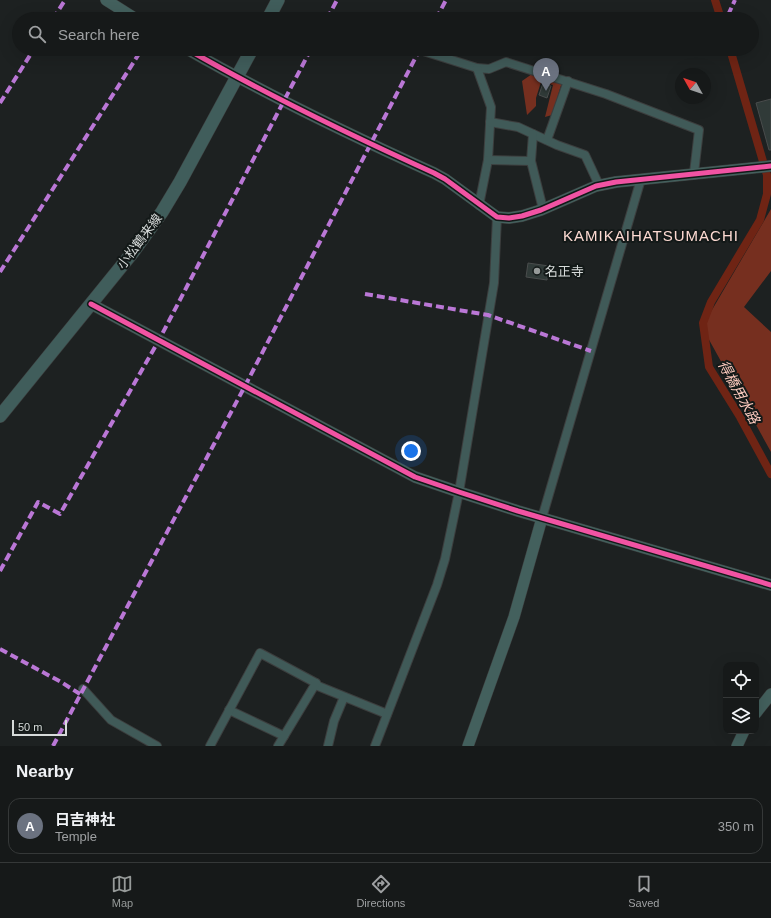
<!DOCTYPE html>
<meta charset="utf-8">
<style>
:root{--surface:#161919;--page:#232626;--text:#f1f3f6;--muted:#9ea0a2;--line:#353838;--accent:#969a99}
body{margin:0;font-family:Arial,"Noto Sans JP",sans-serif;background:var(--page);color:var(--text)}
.controls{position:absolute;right:12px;bottom:12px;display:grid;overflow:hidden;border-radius:8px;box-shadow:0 4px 16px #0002}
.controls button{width:36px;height:36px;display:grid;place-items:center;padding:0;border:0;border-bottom:1px solid var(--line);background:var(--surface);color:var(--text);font:20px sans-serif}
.compass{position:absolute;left:675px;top:68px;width:36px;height:36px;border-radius:50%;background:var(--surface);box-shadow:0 4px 16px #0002;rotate:310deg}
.scale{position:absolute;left:12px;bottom:10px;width:55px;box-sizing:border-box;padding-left:4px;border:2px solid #d7dbda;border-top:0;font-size:11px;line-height:14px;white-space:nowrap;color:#d7dbda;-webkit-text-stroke:3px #131918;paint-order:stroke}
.you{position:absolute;left:411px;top:451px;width:14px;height:14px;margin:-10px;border:3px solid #fff;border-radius:50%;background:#1a73e8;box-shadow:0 0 0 6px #1a73e833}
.badge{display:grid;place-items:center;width:26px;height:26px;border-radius:50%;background:var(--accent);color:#fff;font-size:13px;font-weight:700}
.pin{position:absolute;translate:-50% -33px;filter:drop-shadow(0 1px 2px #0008)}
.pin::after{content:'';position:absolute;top:21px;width:14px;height:12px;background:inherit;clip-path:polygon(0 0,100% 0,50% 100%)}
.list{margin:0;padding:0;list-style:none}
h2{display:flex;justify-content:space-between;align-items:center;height:52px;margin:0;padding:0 16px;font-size:17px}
h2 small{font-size:13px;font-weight:400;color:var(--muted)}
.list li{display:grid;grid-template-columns:26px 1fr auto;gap:12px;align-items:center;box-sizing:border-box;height:56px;margin:0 8px 8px;padding:0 8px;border:1px solid var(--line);border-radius:12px}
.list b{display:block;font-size:15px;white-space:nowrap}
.list p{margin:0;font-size:13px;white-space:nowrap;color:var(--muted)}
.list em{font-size:13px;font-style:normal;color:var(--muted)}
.icon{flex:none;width:22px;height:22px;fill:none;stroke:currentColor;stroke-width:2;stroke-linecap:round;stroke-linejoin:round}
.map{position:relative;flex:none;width:771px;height:746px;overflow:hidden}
.search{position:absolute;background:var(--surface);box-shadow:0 4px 16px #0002;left:12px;right:12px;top:12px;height:44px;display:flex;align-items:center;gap:10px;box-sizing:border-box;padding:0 14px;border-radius:22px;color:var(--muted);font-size:15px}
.sheet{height:116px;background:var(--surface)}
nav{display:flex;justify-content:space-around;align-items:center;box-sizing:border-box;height:56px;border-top:1px solid var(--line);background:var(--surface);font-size:11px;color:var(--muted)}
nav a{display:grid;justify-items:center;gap:2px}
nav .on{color:var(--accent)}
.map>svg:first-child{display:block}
.forest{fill:#762f1f}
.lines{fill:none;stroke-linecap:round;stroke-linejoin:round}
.canal{stroke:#6f2414;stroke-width:8}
.building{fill:#303a38;stroke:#494c4c}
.street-casing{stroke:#3c3e3e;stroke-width:10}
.secondary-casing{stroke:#3c3e3e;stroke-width:12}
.primary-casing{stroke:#3c3e3e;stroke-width:14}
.street{stroke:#405a58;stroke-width:8}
.secondary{stroke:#43605d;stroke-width:11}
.primary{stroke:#405d5b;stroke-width:13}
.quiet{stroke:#ba77d6;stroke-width:4;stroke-dasharray:8 4;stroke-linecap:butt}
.cycleway-casing{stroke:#131918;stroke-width:8}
.cycleway{stroke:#f153a3;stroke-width:5}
.poi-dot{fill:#969a99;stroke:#131918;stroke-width:1.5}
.labels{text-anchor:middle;stroke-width:4;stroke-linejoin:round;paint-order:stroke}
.street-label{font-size:13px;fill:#d7dbda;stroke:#131918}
.poi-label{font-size:13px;fill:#d7dbda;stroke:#131918;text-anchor:start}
.water-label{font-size:14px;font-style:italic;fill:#fbc9bd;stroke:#131918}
.quarter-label{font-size:15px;letter-spacing:1px;fill:#fddad2;stroke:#131918}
</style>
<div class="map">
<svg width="771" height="746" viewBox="0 0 771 746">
<rect width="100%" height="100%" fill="#1d2121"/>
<g class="forest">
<polygon points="532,74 562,82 552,115 545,117 553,85 541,82 536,98 536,106 527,115 522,81"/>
<polygon points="771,209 771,271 744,307 771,332 771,452 702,327"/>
</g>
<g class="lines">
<g class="canal">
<polyline points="715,0 721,19"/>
<polyline points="730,49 767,175 767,194 760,220 711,302 703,323 709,367 740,417 771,474"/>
</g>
</g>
<g class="building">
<polygon points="543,83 551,86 547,98 539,95"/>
<polygon points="771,99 771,150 769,150 756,103"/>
<polygon points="528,263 549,266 547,280 526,277"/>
</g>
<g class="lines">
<g class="street-casing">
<g id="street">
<polyline points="420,50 477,68 489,69 506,62 606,94 699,130 694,173"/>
<polyline points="477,68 491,107 488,160 479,205"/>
<polyline points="490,122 518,127 557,145 585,155 599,185"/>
<polyline points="533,134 531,161 543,209"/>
<polyline points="547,140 568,81"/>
<polyline points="488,160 531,161"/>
<polyline points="542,518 641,179"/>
<polyline points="83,689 111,720 157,746"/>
<polyline points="229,710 284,736"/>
<polyline points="210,746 260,653 316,683 318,686 387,714"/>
<polyline points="278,746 316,683"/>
<polyline points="328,746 334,721 344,697"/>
<polyline points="375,746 437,585 445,559 459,492 494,283 497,217"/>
</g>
</g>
<g class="secondary-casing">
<g id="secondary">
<polyline points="106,0 136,19"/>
<path d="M187 49C267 95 350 135 434 173L445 179 497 217 509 218 522 216 541 210 596 186 616 182 771 166"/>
<polyline points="91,304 415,477 459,492 518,511 771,585"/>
<polyline points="756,713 771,694"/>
<polyline points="468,746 514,617 542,518"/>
<polyline points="737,746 744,731"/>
</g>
</g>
<g class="primary-casing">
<g id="primary">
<polyline points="268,19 278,0"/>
<polyline points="0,416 133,252 162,212 180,182 252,49"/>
</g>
</g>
<use href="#street" class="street"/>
<use href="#secondary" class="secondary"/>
<use href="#primary" class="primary"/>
<g class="quiet">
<polyline points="728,15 735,0"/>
<polyline points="53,19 65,0"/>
<polyline points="327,19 337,0"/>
<polyline points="436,19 446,0"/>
<polyline points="0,103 34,49"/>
<polyline points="0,272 142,49"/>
<polyline points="365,294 488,315 591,351"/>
<polyline points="0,571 38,502 60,514 159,340 311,49"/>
<polyline points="0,649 61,682 80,694"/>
<polyline points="53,746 245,386 420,49"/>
</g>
<g class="cycleway-casing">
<g id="cycleway">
<path d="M187 49C267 95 350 135 434 173L445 179 497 217 509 218 522 216 541 210 596 186 616 182 771 166"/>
<polyline points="91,304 415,477 459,492 518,511 771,585"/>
</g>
</g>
<use href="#cycleway" class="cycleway"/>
</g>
<circle class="poi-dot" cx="537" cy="271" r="4"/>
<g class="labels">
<g class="street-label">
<text transform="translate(139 241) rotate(-53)" y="5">小松鶴来線</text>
</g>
<g class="poi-label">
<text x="545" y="276">名正寺</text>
</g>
<g class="water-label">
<text transform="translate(739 392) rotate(61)" y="5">得橋用水路</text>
</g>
<g class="quarter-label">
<text x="651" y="241">KAMIKAIHATSUMACHI</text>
</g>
</g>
</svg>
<div class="controls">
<button><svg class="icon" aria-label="locate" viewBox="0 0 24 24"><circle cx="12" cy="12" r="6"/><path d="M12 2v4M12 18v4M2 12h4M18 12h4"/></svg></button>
<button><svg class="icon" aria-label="layers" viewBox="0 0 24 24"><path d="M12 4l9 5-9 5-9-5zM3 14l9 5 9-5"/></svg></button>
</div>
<svg class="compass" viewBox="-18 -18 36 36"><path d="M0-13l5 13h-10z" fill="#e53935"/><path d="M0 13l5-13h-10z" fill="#9ea0a2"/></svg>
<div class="scale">50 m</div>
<div class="you"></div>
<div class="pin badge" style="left:546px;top:91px;background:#6b7280">A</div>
<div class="search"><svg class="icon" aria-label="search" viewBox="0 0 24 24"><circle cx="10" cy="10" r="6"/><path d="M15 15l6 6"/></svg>Search here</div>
</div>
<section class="sheet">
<h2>Nearby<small></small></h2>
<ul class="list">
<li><span class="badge" style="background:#6b7280">A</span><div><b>日吉神社</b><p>Temple</p></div><em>350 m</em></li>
</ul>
</section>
<nav>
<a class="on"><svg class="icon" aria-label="map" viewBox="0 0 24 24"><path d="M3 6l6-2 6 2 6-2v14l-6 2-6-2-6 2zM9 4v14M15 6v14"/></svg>Map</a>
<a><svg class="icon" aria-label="directions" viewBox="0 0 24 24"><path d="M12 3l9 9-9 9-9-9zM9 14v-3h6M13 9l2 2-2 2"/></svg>Directions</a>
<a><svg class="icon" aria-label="saved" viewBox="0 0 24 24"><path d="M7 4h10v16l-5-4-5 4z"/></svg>Saved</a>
</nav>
